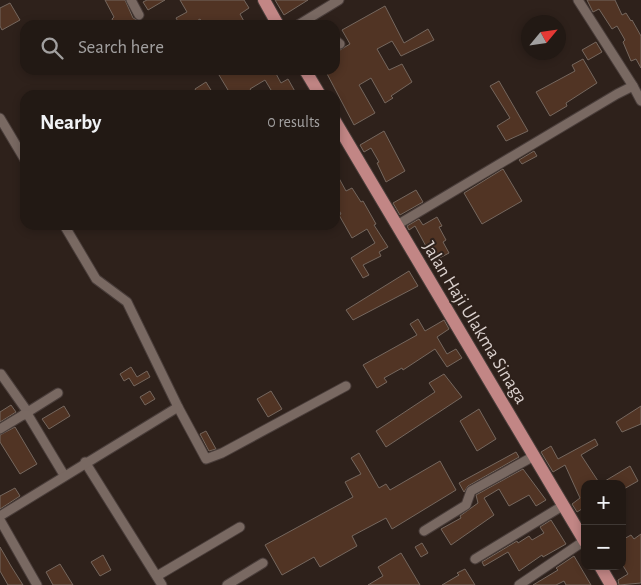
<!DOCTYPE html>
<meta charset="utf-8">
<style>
:root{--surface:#221914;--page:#2a221d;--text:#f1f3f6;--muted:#a2a0a0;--line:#3f3834}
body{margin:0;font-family:"Alegreya Sans",sans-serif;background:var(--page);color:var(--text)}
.controls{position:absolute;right:15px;bottom:15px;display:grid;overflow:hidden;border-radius:10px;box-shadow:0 2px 8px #0003}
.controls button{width:45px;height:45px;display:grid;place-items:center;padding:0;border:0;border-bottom:1px solid var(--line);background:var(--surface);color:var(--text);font:25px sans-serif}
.compass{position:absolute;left:521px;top:15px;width:45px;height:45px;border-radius:50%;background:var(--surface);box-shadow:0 2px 8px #0003;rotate:61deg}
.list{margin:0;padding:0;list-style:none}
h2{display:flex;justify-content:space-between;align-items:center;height:65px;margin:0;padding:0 20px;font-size:21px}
h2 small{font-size:16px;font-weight:400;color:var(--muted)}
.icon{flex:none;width:28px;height:28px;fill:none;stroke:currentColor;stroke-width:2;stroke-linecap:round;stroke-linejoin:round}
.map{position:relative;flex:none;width:641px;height:585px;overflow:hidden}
.search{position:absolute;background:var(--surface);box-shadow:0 2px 8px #0003;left:20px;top:20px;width:320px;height:55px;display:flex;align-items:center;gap:12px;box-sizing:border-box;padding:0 18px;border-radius:15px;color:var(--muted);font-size:19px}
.panel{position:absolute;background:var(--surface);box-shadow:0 2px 8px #0003;left:20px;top:90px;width:320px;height:140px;border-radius:15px}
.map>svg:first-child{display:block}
.building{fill:#513424;stroke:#75675e}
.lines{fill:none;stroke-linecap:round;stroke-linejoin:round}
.minor-casing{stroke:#493d3a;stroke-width:11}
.primary-casing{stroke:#493d3a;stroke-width:14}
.minor{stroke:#796962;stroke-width:9}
.primary{stroke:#c28685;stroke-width:12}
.labels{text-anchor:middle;stroke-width:4;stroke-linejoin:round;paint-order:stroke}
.street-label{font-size:19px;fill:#dad0cd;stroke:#2e211b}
</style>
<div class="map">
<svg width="641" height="585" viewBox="0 0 641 585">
<rect width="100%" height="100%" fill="#2e211b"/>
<g class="building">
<polygon points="105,0 125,0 133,18 139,21 133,25 115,25 112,19 114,17"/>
<polygon points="147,0 165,0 148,10 143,2"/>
<polygon points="180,0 244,0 249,8 240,14 246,25 204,25 200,19 190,25 180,25 176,18 187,12"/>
<polygon points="275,0 308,0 284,15"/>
<polygon points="587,0 615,0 622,15 626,13 631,21 632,20 641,36 641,68 636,59 631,61 623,42 625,40 617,26 612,29 599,9 593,12"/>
<polygon points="10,3 20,20 2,30 0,26 0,8"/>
<polygon points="385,6 404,43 428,29 434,40 401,56 392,41 377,49 389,70 402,64 412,82 391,96 393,98 385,103 371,78 359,85 375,113 354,125 325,70 335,70 335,53 350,44 342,30"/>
<polygon points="596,42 602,52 588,60 582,50"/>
<polygon points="583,59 597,83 566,103 567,106 550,116 536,92 575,71 572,65"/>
<polygon points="228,70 274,70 281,83 288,79 297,95 274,95 265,80 250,89 254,95 231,95 219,75"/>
<polygon points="499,81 528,131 506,141 497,126 510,118 490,86"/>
<polygon points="206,82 214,95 198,95 195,89"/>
<polygon points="384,131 405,171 386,182 377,163 379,162 371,148 364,152 360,145"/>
<polygon points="534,151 537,156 522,164 519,160"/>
<polygon points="503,169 522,201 482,224 464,193"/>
<polygon points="335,171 346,191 352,188 361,202 363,201 376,224 374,225 388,247 379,252 381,256 363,265 369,275 363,278 351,258 375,243 367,229 352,238 339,215 341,214 335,203"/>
<polygon points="416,190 423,202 400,215 393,203"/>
<polygon points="437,217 442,226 439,227 446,240 443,242 449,253 434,261 415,226 409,230 407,226 419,219 423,225"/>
<polygon points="409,271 418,286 353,320 346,310"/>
<polygon points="418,319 425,331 444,320 449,329 437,337 447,354 456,349 462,358 447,367 435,349 403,370 402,368 384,378 387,382 377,388 363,365 417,335 410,324"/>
<polygon points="131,367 137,377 147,371 150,377 134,386 129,378 124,381 120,374"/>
<polygon points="444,374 462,397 386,447 376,431 435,392 429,383"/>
<polygon points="150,391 155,399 145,405 140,397"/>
<polygon points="271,391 282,409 268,417 257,399"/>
<polygon points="11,405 16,412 0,422 0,412"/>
<polygon points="64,406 70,416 49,429 42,419"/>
<polygon points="641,406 641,424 622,432 616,422"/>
<polygon points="479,409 496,439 477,451 460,421"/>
<polygon points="15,427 37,464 20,474 0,442 0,435"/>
<polygon points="206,431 216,449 209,451 200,434"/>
<polygon points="595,439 598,445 581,455 600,484 630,466 638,481 622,490 622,484 585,484 585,507 577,512 572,504 580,498 565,465 553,472 541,452 551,446 558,459"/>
<polygon points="516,452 519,457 468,486 464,492 459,483"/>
<polygon points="359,453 379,488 386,484 390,490 440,461 456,490 392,529 386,518 352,536 357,546 320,567 314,557 282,575 265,545 353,497 345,482 361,474 351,458"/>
<polygon points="523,469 546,500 536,506 529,495 509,506 499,489 484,498 494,515 451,545 441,529 461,518 460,516 478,503 476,495"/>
<polygon points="15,488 20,496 0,509 0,496"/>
<polygon points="551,520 566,544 543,557 542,555 519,571 508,552 484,566 482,562 517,541 518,543 529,536 532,540 544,533 540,527"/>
<polygon points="641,534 641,583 619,585 618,580 628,574 622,564 622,540 631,535 634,539"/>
<polygon points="422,543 428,553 421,557 415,547"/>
<polygon points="0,547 11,566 23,585 8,585 0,571"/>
<polygon points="401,553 420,585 368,585 383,576 378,567"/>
<polygon points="103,555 111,570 100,576 91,562"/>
<polygon points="574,556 591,585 566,585 564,581 556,585 533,585 558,570 556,568"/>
<polygon points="60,564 73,585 53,585 46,572"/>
<polygon points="465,569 475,585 442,585 459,575 457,573"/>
</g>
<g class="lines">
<g class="minor-casing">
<g id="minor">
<polyline points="131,0 139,15"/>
<polyline points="578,0 633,86"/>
<polyline points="298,25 339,0"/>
<polyline points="335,40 340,44"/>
<polyline points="0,118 25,160"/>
<polyline points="64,225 96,279 127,302 178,407 206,459 222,453 346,386"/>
<polyline points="397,225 617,94 633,86 641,101"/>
<polyline points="1,374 27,411"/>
<polyline points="23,415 58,393"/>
<polyline points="0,429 23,415 28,415 64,475"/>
<polyline points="85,462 162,585"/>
<polyline points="0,516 178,407"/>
<polyline points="0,520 37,585"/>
<polyline points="424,531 466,505 471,491 534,456"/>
<polyline points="475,559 564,505"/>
<polyline points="157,576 240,527"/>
<polyline points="227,585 263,563"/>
<polyline points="519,585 584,541"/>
</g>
</g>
<g class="primary-casing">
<g id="primary">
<polyline points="264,0 278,25"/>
<polyline points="305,70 320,95"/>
<polyline points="335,121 585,542"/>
<polyline points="600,566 611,585"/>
</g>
</g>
<use href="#minor" class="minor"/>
<use href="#primary" class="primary"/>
</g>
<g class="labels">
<g class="street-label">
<text transform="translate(476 322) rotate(59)" y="7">Jalan Haji Ulakma Sinaga</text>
</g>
</g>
</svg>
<div class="controls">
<button>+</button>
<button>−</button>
</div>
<svg class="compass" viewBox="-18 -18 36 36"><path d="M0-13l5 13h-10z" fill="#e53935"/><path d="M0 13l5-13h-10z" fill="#a2a0a0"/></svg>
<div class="search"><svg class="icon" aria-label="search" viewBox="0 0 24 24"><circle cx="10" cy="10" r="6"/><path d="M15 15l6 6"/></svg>Search here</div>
<section class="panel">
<h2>Nearby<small>0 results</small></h2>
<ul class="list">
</ul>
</section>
</div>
